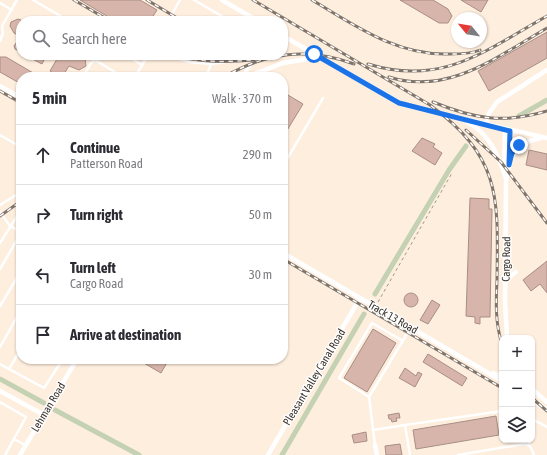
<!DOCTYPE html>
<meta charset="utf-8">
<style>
:root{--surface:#fff;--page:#f7f7f7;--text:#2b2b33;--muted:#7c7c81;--line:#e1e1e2}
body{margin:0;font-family:"Asap Condensed",sans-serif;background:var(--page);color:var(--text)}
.controls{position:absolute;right:12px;bottom:12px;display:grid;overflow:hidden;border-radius:8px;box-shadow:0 1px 3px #0004}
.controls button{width:36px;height:36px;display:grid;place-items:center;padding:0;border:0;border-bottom:1px solid var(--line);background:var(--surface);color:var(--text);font:20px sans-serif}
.compass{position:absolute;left:451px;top:12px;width:36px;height:36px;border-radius:50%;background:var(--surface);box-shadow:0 1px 3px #0004;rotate:300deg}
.stop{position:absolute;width:12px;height:12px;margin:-9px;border:3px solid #1a73e8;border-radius:50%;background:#fff}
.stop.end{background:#1a73e8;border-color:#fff;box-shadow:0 1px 4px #0008}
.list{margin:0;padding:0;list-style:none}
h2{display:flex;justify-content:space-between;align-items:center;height:52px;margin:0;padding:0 16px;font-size:17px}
h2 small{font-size:13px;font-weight:400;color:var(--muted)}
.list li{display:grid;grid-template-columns:26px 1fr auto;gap:12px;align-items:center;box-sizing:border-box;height:60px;padding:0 16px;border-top:1px solid var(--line)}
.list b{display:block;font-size:15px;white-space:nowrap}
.list p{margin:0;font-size:13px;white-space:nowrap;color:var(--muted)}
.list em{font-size:13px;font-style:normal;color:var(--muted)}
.icon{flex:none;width:22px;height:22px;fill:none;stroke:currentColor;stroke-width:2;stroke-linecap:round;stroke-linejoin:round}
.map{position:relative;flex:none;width:547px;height:455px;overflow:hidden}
.search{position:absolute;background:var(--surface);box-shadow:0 1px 3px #0004;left:16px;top:16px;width:272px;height:44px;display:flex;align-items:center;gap:10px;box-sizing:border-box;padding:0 14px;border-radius:16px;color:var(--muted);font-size:15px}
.panel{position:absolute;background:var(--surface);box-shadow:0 1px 3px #0004;left:16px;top:72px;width:272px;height:292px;border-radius:16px}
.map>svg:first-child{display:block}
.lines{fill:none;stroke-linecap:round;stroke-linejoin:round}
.canal{stroke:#c4d1b3;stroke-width:5}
.building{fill:#d7b5aa;stroke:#a88e86}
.path{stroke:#a2968a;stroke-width:1;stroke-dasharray:3 3;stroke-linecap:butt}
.service{stroke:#fff;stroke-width:2.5}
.minor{stroke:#fff;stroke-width:4.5}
.rail-casing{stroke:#80756b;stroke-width:3}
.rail{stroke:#fefefe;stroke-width:1.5;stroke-dasharray:4.5;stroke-linecap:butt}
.route{stroke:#1a73e8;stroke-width:5}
.labels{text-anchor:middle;stroke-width:3;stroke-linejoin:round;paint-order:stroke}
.street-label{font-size:11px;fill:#39312a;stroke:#fefefe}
</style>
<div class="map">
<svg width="547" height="455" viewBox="0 0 547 455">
<rect width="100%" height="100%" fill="#feeede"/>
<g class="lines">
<g class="canal">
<polyline points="519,116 547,100"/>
<polyline points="375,294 449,170 466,146"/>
<polyline points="0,379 44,403"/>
<polyline points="55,410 139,455"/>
<polyline points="282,455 364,314"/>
</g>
</g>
<g class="building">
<polygon points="80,0 140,0 157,10 150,21 115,21"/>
<polygon points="400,0 433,0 448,9 452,16 448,23 439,23"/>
<polygon points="461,0 488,0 481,12"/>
<polygon points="18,19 21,20 21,37 14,33 10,26 11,22"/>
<polygon points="547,32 547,58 489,91 478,71"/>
<polygon points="16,43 21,43 21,52 15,49 14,46"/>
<polygon points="25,55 41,55 44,60 42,64 40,63"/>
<polygon points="51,55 82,55 85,58 86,66 79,70 69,66 62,77 60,77 50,71 57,59"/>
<polygon points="0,57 6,57 40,77 21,77 21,84 0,72"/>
<polygon points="283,92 303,104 283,137"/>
<polygon points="422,138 435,144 433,147 442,153 435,165 412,151"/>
<polygon points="529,150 547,154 547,170 526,165"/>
<polygon points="470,198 489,199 489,209 492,209 490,317 480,317 480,324 475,323 475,317 466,316"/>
<polygon points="547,261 547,293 540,284 531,291 523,280"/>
<circle cx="411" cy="300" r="7"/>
<polygon points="432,300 440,305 428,324 420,320"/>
<polygon points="373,329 396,343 367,392 344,378"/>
<polygon points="428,354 467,378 462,386 423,362"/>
<polygon points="137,359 169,359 161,373"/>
<polygon points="405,368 416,376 418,372 422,374 415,387 399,378"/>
<polygon points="399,413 400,418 396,418 397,421 392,422 391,419 389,419 388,415"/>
<polygon points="496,416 499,435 416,449 413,430"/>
<polygon points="366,432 367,441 354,443 352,435"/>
<polygon points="400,444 402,455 386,455 385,446"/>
</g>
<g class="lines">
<polyline class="path" points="378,302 452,173"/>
<g class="service">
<polyline points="33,0 69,21"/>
<polyline points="194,0 230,21"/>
<polyline points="0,3 12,10"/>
<polyline points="168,21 180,0"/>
<polyline points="0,41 3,33 2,26 17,0"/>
<polyline points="126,55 142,65"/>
<polyline points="168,55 189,62 211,64 206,77"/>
<polyline points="211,64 234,61 243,55"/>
<polyline points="83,77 91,63 95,60 123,77"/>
<polyline points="135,77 148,55"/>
<polyline points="0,135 21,147"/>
<polyline points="283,166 323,98"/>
<polyline points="0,205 21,192"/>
<polyline points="0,212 10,226 21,232"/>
<polyline points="0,243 21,210"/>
<polyline points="0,269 21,233"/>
<polyline points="0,306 21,271"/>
<polyline points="403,341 372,323 339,378 369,397 405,337 410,327"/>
<polyline points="0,347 21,310"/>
<polyline points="0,364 44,388 63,359"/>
<polyline points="9,369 21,349"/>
<polyline points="369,397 375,445"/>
<polyline points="0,402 26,417 5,455"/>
<polyline points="532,419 547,427"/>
<polyline points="405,425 502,411"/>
<polyline points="373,430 405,425 410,455"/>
<polyline points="14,439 25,445"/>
<polyline points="528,440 529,446"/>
<polyline points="458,455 524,444 530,446 534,455"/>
</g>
<g class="minor">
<polyline points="222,0 258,21"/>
<polyline points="283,36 404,105 547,138"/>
<polyline points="243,77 255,55"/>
<polyline points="247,77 283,63 320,57"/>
<polyline points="0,86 21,98"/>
<path d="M467 122C490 134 498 155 506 178"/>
<polyline points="486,125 489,113 497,102 547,70"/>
<polyline points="509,159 510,131"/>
<polyline points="504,168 505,130"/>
<polyline points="283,253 502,381"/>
<polyline points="506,280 516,272"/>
<path d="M507 338 505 301 506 180C511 154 513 144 541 138"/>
<polyline points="493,373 502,377"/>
<polyline points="532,389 547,402"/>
<polyline points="0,391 44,415"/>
<polyline points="532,400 547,410"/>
<polyline points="375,445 377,455"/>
<polyline points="20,455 77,359"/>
<polyline points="268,455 360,298"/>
</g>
<g class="rail-casing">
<g id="rail">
<polyline points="74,0 110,21"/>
<polyline points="147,0 182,21"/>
<path d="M253 0 430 105C502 158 498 198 497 280 496 301 495 323 502 344"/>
<path d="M312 0C356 26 397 56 450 54 460 54 471 54 480 50"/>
<path d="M175 55C200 63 228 62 254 60"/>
<path d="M368 64C443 87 486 50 547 16"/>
<path d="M224 77C267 52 308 47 354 64"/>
<path d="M389 77C448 96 498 56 547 28"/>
<polyline points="0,91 21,103"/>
<path d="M433 102C474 119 504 124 547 111"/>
<polyline points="466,130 501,162 547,223"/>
<polyline points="0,216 21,201"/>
<polyline points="283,259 502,388"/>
<polyline points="532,398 547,411"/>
</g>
</g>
<use href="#rail" class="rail"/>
</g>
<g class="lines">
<polyline class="route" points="314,54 399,103 510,131 509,165 512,153 519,145"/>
</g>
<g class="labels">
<g class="street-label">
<text transform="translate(506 259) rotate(-89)" y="4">Cargo Road</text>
<text transform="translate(393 317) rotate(30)" y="4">Track 13 Road</text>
<text transform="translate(314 377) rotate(-59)" y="4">Pleasant Valley Canal Road</text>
<text transform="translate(48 407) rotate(-59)" y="4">Lehman Road</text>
</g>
</g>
</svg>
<div class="controls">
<button>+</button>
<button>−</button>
<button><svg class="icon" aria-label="layers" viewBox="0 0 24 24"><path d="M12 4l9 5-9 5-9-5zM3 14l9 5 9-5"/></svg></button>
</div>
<svg class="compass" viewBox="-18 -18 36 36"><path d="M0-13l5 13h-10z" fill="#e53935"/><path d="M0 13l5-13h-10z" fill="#7c7c81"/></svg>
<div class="stop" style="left:314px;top:54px"></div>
<div class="stop end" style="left:519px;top:145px"></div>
<div class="search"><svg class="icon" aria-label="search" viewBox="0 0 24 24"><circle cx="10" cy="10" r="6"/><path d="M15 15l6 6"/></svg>Search here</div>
<section class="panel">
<h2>5 min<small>Walk · 370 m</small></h2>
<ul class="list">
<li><svg class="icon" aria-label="ahead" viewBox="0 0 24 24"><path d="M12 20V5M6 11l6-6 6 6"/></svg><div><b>Continue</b><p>Patterson Road</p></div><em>290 m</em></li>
<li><svg class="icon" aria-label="right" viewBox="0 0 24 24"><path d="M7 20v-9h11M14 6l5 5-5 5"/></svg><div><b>Turn right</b></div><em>50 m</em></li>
<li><svg class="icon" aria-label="left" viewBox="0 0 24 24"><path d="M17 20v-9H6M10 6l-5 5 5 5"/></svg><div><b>Turn left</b><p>Cargo Road</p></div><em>30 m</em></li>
<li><svg class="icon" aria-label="arrive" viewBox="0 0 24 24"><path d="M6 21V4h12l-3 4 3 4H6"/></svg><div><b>Arrive at destination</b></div></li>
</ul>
</section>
</div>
